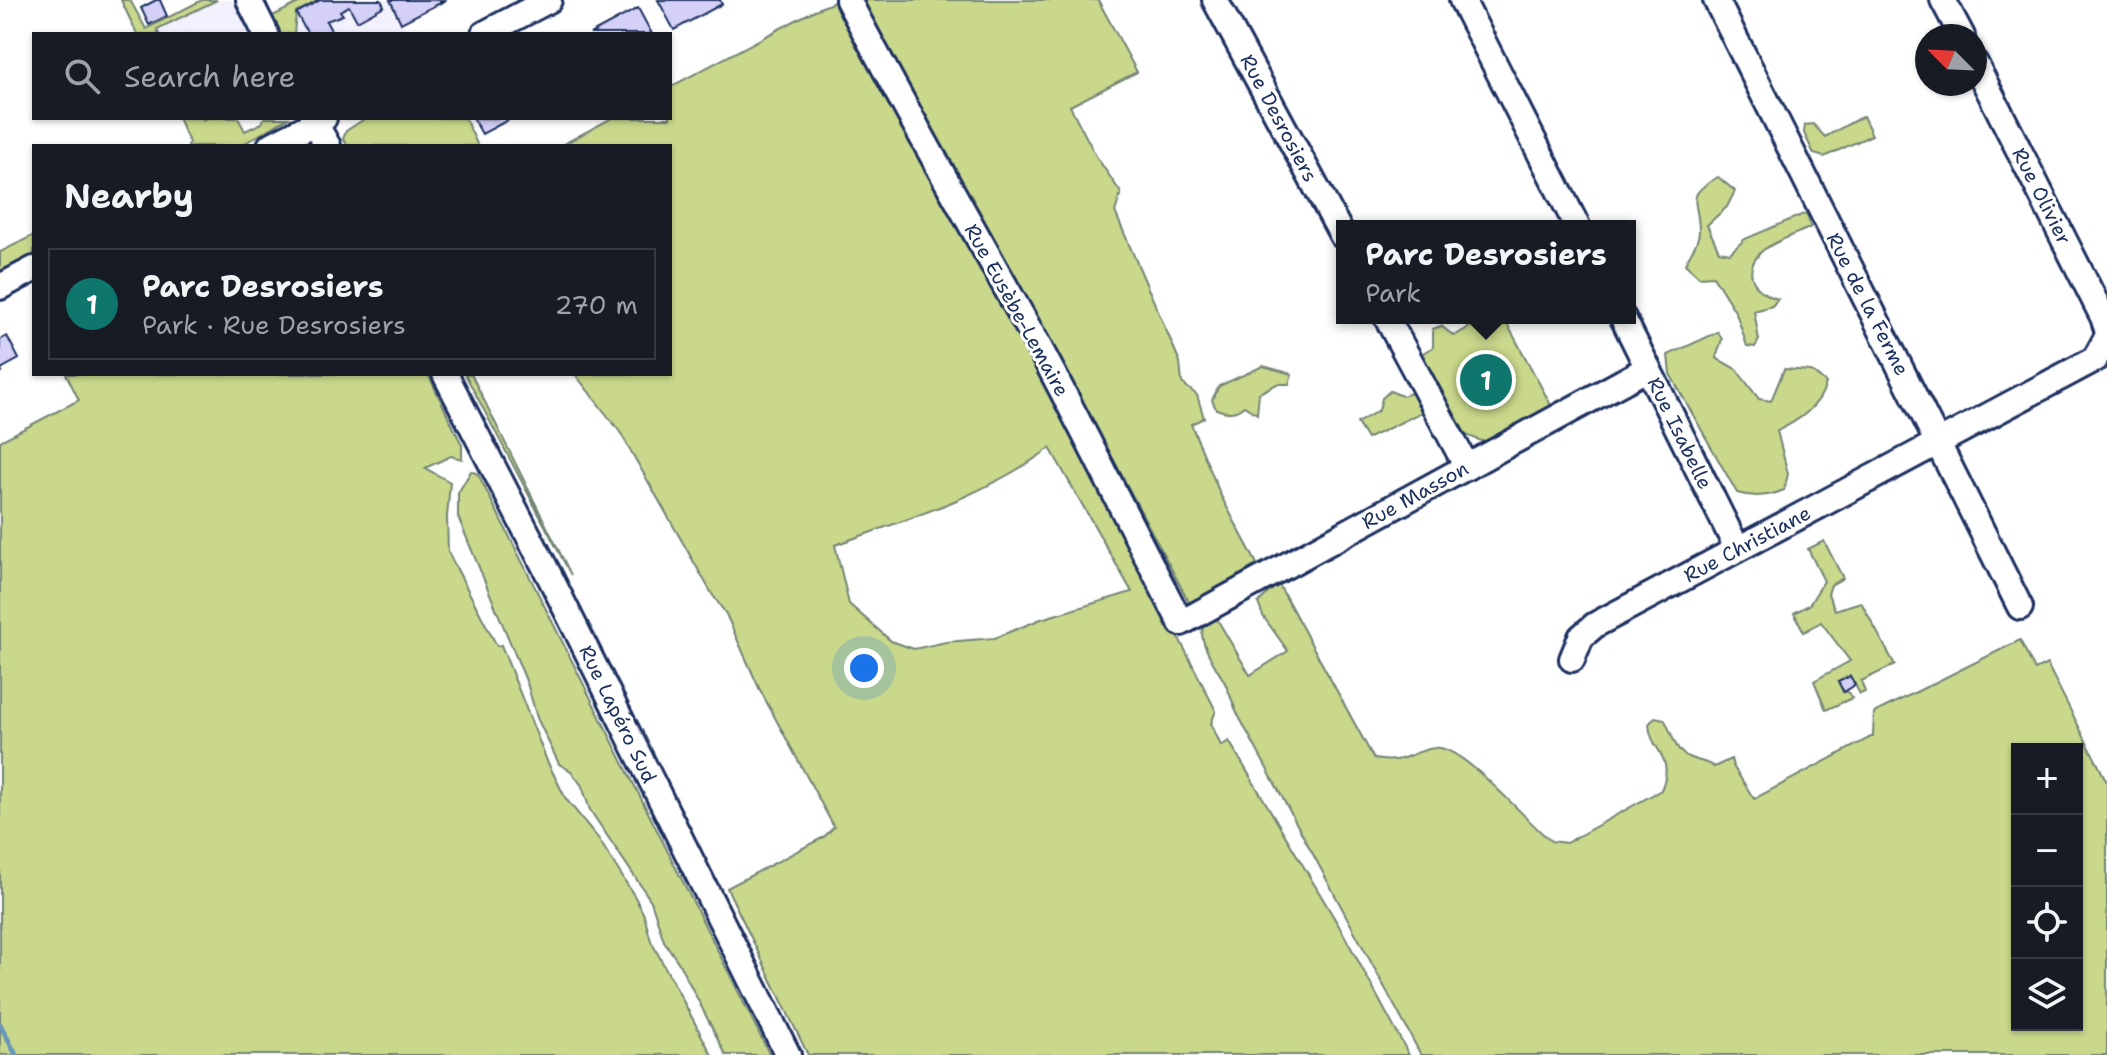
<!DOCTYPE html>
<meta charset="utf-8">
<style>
:root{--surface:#171b24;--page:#242831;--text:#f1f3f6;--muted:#9ea1a6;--line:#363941;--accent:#0f766e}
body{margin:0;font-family:"Shantell Sans",sans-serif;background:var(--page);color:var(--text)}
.controls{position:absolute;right:24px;bottom:24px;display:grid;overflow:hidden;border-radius:0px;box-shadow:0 2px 6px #0004}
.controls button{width:72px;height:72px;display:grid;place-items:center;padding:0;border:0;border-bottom:2px solid var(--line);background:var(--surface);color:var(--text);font:40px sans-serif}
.compass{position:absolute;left:1915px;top:24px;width:72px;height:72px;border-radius:50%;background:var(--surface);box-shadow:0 2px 6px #0004;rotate:294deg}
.you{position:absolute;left:864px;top:668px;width:28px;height:28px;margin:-20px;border:6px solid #fff;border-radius:50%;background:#1a73e8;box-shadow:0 0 0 12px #1a73e833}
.badge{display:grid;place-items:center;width:52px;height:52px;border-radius:50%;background:var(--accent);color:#fff;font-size:26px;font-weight:700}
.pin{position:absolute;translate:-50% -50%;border:4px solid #fff;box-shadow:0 2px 8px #0006}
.popup{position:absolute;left:1336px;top:220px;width:300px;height:104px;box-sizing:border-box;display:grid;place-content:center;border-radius:0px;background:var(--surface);filter:drop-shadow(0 2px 6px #0005);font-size:26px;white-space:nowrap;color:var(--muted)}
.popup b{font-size:30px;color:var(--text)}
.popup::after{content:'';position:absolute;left:50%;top:100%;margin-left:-16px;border:16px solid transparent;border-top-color:var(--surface)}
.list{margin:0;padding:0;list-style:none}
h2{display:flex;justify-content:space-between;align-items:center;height:104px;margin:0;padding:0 32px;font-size:34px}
h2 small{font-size:26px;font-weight:400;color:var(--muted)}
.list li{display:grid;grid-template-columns:52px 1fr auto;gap:24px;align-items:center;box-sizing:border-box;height:112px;margin:0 16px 16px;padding:0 16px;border:2px solid var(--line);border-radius:0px}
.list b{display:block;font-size:30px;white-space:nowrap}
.list p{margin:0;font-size:26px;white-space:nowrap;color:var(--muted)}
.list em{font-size:26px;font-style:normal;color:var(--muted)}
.icon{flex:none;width:44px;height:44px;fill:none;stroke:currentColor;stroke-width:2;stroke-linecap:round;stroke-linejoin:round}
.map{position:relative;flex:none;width:2107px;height:1055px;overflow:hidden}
.search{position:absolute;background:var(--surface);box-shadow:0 2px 6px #0004;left:32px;top:32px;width:640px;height:88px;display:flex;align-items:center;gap:20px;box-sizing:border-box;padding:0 28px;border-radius:0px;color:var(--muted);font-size:30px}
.panel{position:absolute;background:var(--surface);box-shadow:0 2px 6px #0004;left:32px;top:144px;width:640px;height:232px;border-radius:0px}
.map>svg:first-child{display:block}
.built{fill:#f2f1fd}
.green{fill:#c9d88b;stroke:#728474;stroke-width:2;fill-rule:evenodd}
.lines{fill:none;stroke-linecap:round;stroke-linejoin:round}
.stream{stroke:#6796bd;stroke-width:5}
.building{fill:#d4d0f8;stroke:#1b2f5e;stroke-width:2}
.minor-casing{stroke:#1b2f5e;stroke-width:30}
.minor{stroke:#fff;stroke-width:24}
.labels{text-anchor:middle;stroke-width:6;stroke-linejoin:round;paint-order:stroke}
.street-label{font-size:20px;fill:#1b2f5e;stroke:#fff}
</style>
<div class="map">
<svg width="2107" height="1055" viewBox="0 0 2107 1055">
<rect width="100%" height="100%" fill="#fff"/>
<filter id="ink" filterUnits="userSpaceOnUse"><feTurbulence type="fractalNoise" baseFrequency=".0125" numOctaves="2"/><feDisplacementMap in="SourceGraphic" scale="16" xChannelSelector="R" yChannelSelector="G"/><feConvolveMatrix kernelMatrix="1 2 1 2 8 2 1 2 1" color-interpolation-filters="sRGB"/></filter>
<g filter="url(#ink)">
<g class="built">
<polygon points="202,0 233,0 250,34 148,34 145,29"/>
<polygon points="304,0 390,0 407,34 280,34 271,17"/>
</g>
<g class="green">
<polygon points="121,0 130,0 146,29 202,0 217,0 157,29 159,34 137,34"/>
<polygon points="304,0 320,0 296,13 294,34 280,34 271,17"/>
<path d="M839 0 1069 421 1216 711 1211 723 1221 746 1229 741 1342 931 1409 1055H808L727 888 824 837 834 827 759 688 726 614 712 594 620 432 575 374H670V146H560L612 118H670V87L815 10ZM1050 448 1132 592 1041 619 995 638 946 642 914 649 891 641 849 604 835 545C910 518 985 496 1050 448Z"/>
<polygon points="855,0 1098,0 1137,72 1070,106 1096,156 1121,193 1115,212 1180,362 1182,383 1197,395 1204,418 1191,424 1221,496 1257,564 1191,606 1059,357"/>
<polygon points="1863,116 1872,135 1824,157 1814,154 1804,133 1805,125 1813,124 1825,137"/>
<polygon points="178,118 202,118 203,120 208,118 238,118 245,131 262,123 264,118 288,118 240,146 188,146 189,142"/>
<polygon points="366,118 465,118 478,146 348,146 343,139 346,131"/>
<path d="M1718 177 1735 191 1727 207 1707 225 1719 251 1730 253 1745 239 1806 213 1811 227C1799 233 1768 244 1760 253 1741 274 1756 293 1778 299L1772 306 1754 311 1759 340 1755 347 1747 346 1736 313 1713 276 1699 277 1685 264C1690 253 1700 241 1699 229 1698 197 1684 197 1718 177Z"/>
<polygon points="34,235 34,255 0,273 0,252"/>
<polygon points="1485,318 1504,318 1552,407 1484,442 1466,435 1421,354 1433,347 1433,329 1441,326 1454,336"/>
<path d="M1718 332 1722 339 1716 358 1736 369 1759 399 1771 401 1784 369 1811 371 1826 383C1820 407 1798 421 1777 431L1788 474 1784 490C1768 497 1754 498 1737 493L1670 374 1668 355Z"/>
<path d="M1263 366 1292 374 1289 384H1277L1259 393 1257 414 1244 406C1235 414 1227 413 1216 409L1212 400 1219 386Z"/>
<polygon points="66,374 428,374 462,445 462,459 451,456 425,468 450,482 447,517 448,552 497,646 501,645 547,761 566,799 598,838 635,897 644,915 651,941 712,1055 0,1055 0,441 79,400"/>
<polygon points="465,374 471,374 571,575"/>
<polygon points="1390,391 1402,396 1412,393 1422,412 1367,439 1357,423 1379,410 1382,398"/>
<polygon points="471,471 478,474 770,1055 726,1055 680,965 664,941 651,901 590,810 582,786 571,771 559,764 537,718 527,683 458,517 458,493"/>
<polygon points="1824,541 1843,578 1831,585 1828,594 1835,610 1861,602 1895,665 1861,681 1865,692 1860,694 1850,676 1839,682 1843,692 1847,691 1852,698 1826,710 1814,681 1850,661 1821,622 1804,632 1794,613 1809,605 1824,581 1808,549"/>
<path d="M1278 583 1374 759C1405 765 1410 751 1435 748 1462 744 1528 823 1551 841L1566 843 1661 790C1676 756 1650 751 1649 724L1655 717 1664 719C1671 729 1673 746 1683 754 1692 761 1705 760 1714 767L1731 759 1733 766 1754 799 1873 736 1874 713 2020 640 2035 670 2047 664 2107 782V1055H1421L1237 713C1233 703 1229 692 1225 683 1217 667 1183 624 1217 619L1250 675 1288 651 1263 616 1258 603ZM2017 749H2077V1025H2017Z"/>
</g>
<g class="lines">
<polyline class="stream" points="0,1024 16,1055"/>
</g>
<g class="building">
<polygon points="156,0 160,0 167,16 149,25 141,8"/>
<polygon points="320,0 381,0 384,6 357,21 349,6 340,11 343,15 326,21 333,34 308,34 296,13"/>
<polygon points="390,0 446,0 401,23"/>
<polygon points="658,0 720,0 722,4 674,30"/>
<polygon points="638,8 652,34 590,34"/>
<polygon points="473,118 512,118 482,134"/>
<polygon points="7,336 19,359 1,369 2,372 0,373 0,340"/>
<polygon points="1850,676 1855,685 1844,692 1838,682"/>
</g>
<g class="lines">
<g class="minor-casing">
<g id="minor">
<polyline points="249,0 266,34"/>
<path d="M848 0C909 117 975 231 1039 347 1088 438 1133 531 1181 623L1648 368"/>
<polyline points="1215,0 1342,235"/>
<polyline points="1462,0 1577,226"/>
<polyline points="1716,0 2020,607"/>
<polyline points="1943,0 1962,36"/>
<polyline points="484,34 549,0"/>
<polyline points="1975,63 2103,317 2107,329"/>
<polyline points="312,118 328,146"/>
<polyline points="270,146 324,118"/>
<polyline points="0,287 34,269"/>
<polyline points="1387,318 1467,467"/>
<polyline points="1623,318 1737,548"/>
<polyline points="445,374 550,577 788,1055"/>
<polyline points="1572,659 1581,637 1595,625 2095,359 2107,337"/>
</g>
</g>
<use href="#minor" class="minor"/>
</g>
</g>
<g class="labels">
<g class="street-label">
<text transform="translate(1279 118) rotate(62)" y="7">Rue Desrosiers</text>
<text transform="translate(2042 196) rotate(63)" y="7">Rue Olivier</text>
<text transform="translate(1868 304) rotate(63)" y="7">Rue de la Ferme</text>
<text transform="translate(1017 310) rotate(61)" y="7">Rue Eusèbe-Lemaire</text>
<text transform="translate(1680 433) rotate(64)" y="7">Rue Isabelle</text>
<text transform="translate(1415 495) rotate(-29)" y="7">Rue Masson</text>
<text transform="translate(1747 544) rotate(-28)" y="7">Rue Christiane</text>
<text transform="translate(618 714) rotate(64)" y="7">Rue Lapéro Sud</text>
</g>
</g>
</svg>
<div class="controls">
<button>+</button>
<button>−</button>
<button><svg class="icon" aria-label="locate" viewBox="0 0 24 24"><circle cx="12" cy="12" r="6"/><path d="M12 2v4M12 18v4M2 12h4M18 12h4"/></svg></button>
<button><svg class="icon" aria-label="layers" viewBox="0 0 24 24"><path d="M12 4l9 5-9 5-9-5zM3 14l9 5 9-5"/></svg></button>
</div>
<svg class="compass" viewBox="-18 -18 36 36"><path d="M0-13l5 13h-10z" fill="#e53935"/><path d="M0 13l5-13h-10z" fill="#9ea1a6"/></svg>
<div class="you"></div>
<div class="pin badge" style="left:1486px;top:380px">1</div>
<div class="popup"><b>Parc Desrosiers</b>Park</div>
<div class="search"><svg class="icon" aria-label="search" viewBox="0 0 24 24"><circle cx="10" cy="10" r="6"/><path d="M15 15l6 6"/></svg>Search here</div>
<section class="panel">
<h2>Nearby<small></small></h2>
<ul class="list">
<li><span class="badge">1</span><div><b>Parc Desrosiers</b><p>Park · Rue Desrosiers</p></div><em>270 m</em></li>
</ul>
</section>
</div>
